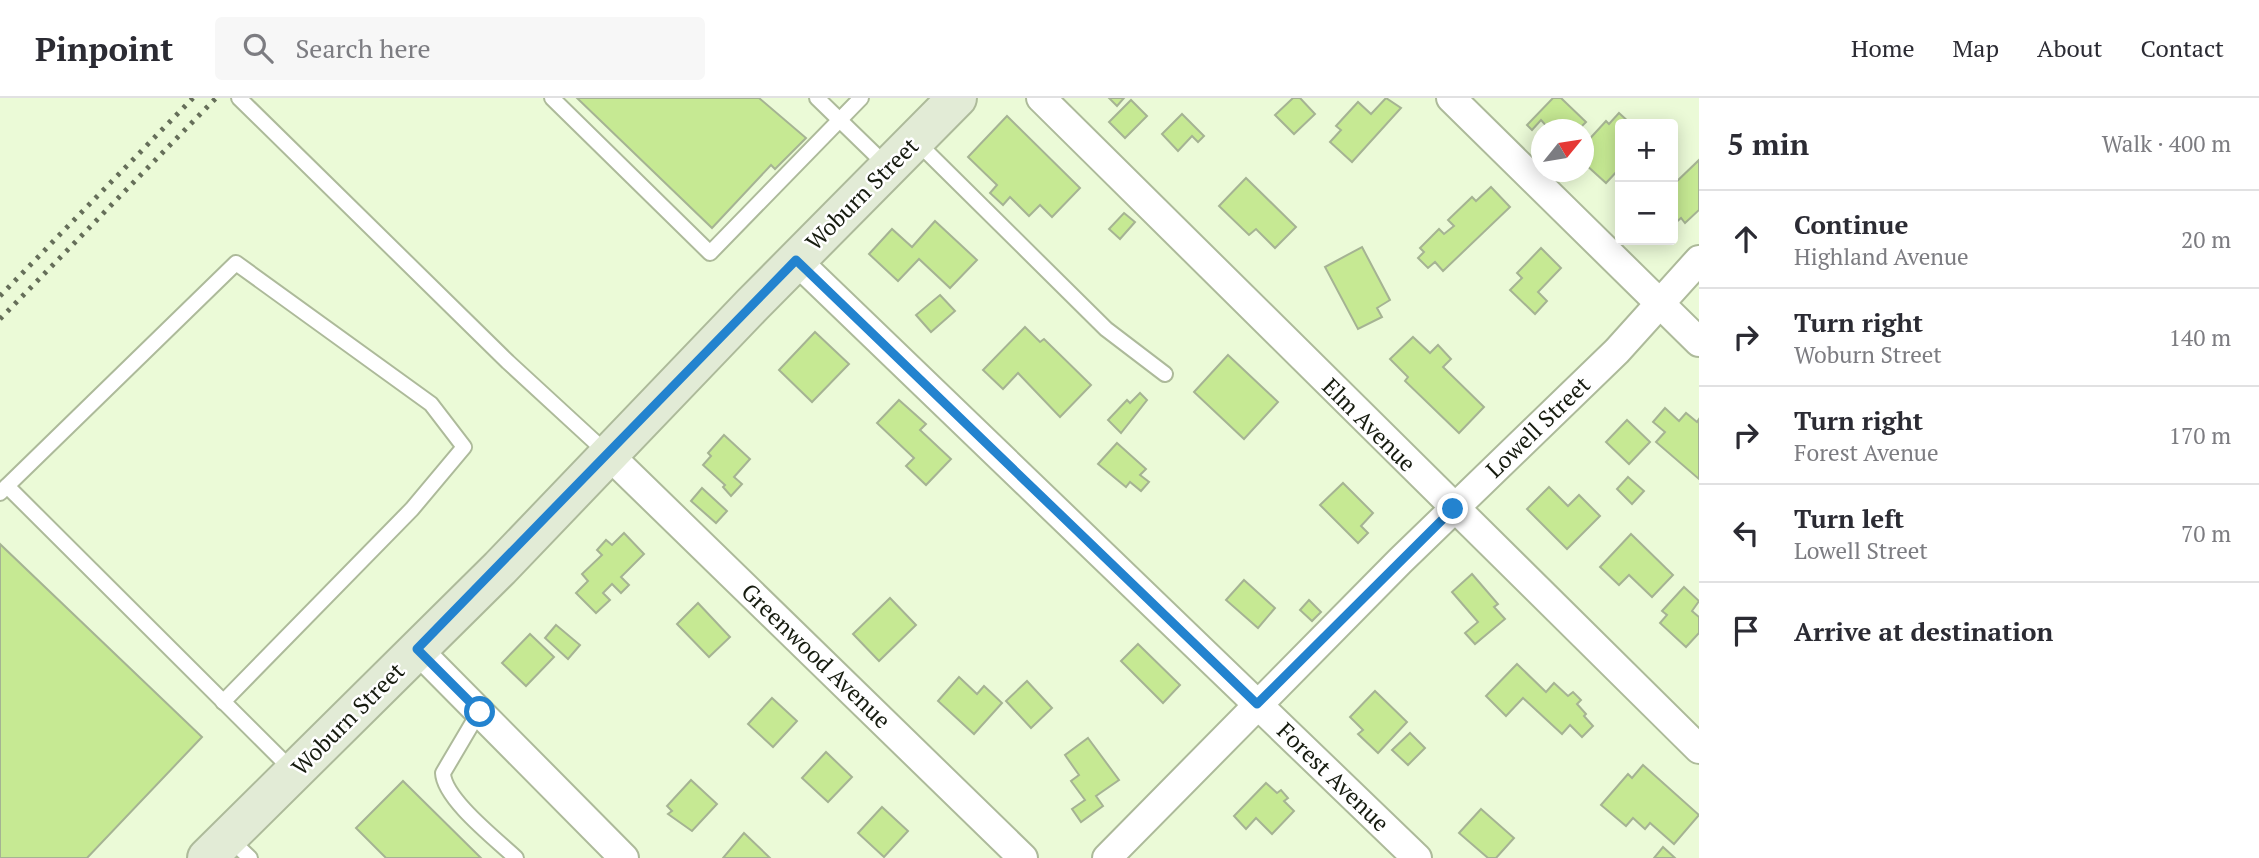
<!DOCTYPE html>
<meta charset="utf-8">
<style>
:root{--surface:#fff;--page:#f7f7f7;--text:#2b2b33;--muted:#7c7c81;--line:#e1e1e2}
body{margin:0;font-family:"PT Serif",serif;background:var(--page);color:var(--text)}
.controls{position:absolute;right:21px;top:21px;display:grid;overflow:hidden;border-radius:7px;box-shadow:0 4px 18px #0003}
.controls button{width:63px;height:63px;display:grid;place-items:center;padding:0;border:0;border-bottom:2px solid var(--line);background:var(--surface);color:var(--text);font:35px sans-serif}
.compass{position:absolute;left:1531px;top:21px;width:63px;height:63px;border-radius:50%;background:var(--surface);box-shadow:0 4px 18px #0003;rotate:60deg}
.stop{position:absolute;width:21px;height:21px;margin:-16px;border:5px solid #2383cf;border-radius:50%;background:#fff}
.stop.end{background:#2383cf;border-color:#fff;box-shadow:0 2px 7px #0008}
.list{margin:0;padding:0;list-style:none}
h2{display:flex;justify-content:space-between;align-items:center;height:91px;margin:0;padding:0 28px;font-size:30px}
h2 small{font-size:23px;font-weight:400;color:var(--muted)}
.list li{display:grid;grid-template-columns:46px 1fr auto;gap:21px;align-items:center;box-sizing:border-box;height:98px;padding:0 28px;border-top:2px solid var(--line)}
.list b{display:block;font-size:26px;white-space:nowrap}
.list p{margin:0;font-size:23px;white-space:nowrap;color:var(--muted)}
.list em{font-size:23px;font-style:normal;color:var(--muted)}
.icon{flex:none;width:38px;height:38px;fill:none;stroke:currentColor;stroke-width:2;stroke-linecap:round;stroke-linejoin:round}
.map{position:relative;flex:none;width:1699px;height:760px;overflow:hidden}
header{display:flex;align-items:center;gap:42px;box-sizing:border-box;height:98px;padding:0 35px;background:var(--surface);border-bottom:2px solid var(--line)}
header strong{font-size:33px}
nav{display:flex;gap:38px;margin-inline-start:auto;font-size:24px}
.search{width:490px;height:63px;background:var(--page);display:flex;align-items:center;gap:18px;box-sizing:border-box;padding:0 24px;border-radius:7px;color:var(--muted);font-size:26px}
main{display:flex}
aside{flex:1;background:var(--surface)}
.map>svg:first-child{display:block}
.building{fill:#c6e993;stroke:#a5b393;stroke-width:2}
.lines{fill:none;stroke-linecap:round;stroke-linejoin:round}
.service-casing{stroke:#adba9a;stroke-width:18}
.minor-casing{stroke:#adba9a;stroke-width:32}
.secondary-casing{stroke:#adba9a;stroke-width:42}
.service{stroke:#fff;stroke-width:14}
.minor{stroke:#fff;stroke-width:28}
.secondary{stroke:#e2ebd6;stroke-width:38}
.rail{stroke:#656e59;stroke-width:5;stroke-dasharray:3.5 7;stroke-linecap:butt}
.route{stroke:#2383cf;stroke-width:9}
.labels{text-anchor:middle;stroke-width:5;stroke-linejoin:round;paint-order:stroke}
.street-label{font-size:23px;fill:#161b0f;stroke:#fff}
</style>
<header>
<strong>Pinpoint</strong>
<div class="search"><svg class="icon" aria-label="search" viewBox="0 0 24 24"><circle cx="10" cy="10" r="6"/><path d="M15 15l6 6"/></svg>Search here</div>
<nav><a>Home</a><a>Map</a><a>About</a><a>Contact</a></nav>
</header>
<main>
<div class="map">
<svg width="1699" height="760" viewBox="0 0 1699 760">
<rect width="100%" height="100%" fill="#ebfad7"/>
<g class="building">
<polygon points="577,0 759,0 806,40 775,71 771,67 712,130"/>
<polygon points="1109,0 1124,0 1117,8"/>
<polygon points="1293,0 1300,0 1315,16 1294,36 1275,17"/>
<polygon points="1386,0 1401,10 1352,64 1330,44 1341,32 1336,28 1358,4 1371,16"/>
<polygon points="1553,0 1561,0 1586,24 1578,32 1550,32 1541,22 1532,32 1527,27"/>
<polygon points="1131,2 1147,18 1125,40 1109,24"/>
<polygon points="1619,15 1631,26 1620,26 1620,70 1606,85 1584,65 1584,47 1606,23 1609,26"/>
<polygon points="1182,16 1204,38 1198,44 1192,38 1178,53 1162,36"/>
<polygon points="1007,18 1080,90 1052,119 1040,107 1029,118 1010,99 1003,107 990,95 997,87 968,59"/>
<polygon points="1699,62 1699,112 1685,125 1681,120 1673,127 1673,87"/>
<polygon points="1246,80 1296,129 1275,150 1256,131 1249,137 1219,108"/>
<polygon points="1491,89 1510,109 1443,173 1435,164 1428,170 1418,160 1424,154 1420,150 1439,131 1444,136 1454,128 1448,122 1472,99 1476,103"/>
<polygon points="1124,115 1135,124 1120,141 1109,131"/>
<polygon points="935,123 977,162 950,190 919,161 898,183 869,156 892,131 912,149"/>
<polygon points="1362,149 1390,202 1377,210 1382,219 1358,231 1325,169"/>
<polygon points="1541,150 1561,170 1538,194 1547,203 1535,216 1510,192 1522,180 1517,175"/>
<polygon points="940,197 955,213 931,234 916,217"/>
<polygon points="1025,229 1040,244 1044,241 1091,287 1060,319 1018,275 1003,291 983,272"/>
<polygon points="815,234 849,266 812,304 779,272"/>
<polygon points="1413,239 1430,255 1438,247 1451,261 1443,269 1484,309 1459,335 1405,283 1408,279 1390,261"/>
<polygon points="1228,257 1278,304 1244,341 1194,294"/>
<polygon points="1140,295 1147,302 1121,335 1108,322 1127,302 1130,305"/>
<polygon points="899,302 926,326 920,332 951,361 926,387 906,368 914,360 877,325"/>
<polygon points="1665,310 1679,323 1686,315 1697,324 1699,321 1699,381 1656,344 1665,334 1653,324"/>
<polygon points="1627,322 1650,344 1629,366 1606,344"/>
<polygon points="724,337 750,361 734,379 742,386 731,398 723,389 725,387 703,367 711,358 708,355"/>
<polygon points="1117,345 1146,371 1140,377 1149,384 1141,393 1130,384 1126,389 1098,366"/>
<polygon points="1628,379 1644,393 1632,406 1617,391"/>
<polygon points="1343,385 1373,415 1361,428 1368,435 1358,445 1320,407"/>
<polygon points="1549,389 1568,408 1579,397 1600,418 1567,451 1527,411"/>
<polygon points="702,390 727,413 716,425 691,403"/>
<polygon points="624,435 644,456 621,479 629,487 621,495 612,486 603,495 610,502 596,515 576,495 588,483 582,476 602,457 597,452 606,442 612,447"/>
<polygon points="1631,436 1673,477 1652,499 1629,477 1619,487 1600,469"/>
<polygon points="0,446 202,639 87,760 0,760"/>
<polygon points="1472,476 1498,506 1494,509 1505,521 1475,546 1465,535 1478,524 1452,494"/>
<polygon points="1244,482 1275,510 1258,530 1226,502"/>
<polygon points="1684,489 1699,503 1692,513 1699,519 1699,535 1686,549 1660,525 1667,517 1662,513"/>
<polygon points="890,500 916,527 879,563 853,536"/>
<polygon points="1309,502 1321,514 1312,523 1300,512"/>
<polygon points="698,505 730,539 709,559 677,526"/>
<polygon points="556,527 580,547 568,561 545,540"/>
<polygon points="530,536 554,559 526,588 502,565"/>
<polygon points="1138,546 1180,587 1163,605 1121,563"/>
<polygon points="1517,566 1546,594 1554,585 1568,598 1573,594 1581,602 1577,606 1586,616 1584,618 1593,628 1582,639 1570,627 1562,636 1523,600 1506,618 1486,598"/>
<polygon points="959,579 977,596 984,588 1002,605 974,636 938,603"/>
<polygon points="1027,583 1052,610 1031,630 1006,603"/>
<polygon points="1375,593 1407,624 1378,655 1358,636 1363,632 1350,619"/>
<polygon points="772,600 797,623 773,649 748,626"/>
<polygon points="1410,635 1425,650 1408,667 1392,652"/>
<polygon points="1088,640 1119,682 1096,698 1103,708 1081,724 1072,711 1085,702 1071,683 1079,677 1065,657"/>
<polygon points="826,654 852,679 828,704 802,680"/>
<polygon points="1643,667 1699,717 1674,746 1650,725 1645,731 1633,720 1626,728 1601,707 1628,676 1632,680"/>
<polygon points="691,682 717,706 692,733 668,716 672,713 667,708"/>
<polygon points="403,683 481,760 386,760 356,730"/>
<polygon points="1266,685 1277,695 1281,692 1288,700 1284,703 1294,713 1272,736 1256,720 1246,731 1234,718"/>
<polygon points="882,709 908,733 884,759 858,735"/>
<polygon points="1481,711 1514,740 1496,760 1488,760 1459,735"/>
<polygon points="744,735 770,760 723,760"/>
<polygon points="1663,749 1675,760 1654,760"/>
</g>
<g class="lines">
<g class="service-casing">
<g id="service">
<polyline points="239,0 508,264 608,356"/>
<polyline points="552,0 710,155 861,0"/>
<polyline points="817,0 888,69"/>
<polyline points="916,43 1106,231 1165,276"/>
<polyline points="7,388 236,165 431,306 464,349 412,411 223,604"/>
<polyline points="0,395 7,388 293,673"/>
<path d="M479 614 443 675C444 701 497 742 516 760"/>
<polyline points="229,740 250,760"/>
</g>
</g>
<g class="minor-casing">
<g id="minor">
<polyline points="1041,0 1699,651"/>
<polyline points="1451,0 1699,244"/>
<polyline points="796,162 1417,760"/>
<polyline points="609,357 1023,760"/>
<polyline points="417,551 624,760"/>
<polyline points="1107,760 1400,463 1617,253 1699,162"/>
</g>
</g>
<g class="secondary-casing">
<polyline id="secondary" points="207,760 500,470 752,207 957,0"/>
</g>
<use href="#service" class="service"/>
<use href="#minor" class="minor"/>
<use href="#secondary" class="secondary"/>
<g class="rail">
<polyline points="0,198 193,0"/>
<polyline points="0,221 216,0"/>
</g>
</g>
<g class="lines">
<polyline class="route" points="480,614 417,551 796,162 1257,606 1453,411"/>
</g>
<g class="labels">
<g class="street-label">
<text transform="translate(862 96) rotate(-45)" y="8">Woburn Street</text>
<text transform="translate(1369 327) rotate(45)" y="8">Elm Avenue</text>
<text transform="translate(1538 329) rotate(-44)" y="8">Lowell Street</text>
<text transform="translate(816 558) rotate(44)" y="8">Greenwood Avenue</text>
<text transform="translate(348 621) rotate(-45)" y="8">Woburn Street</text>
<text transform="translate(1333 679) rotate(44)" y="8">Forest Avenue</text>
</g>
</g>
</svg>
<div class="controls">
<button>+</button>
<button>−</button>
</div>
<svg class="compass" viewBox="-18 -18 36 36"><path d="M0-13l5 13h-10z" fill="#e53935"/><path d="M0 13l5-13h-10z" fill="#7c7c81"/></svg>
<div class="stop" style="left:480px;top:614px"></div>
<div class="stop end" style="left:1453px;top:411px"></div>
</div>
<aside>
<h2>5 min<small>Walk · 400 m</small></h2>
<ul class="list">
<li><svg class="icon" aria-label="ahead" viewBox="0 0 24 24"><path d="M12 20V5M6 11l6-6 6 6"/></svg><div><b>Continue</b><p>Highland Avenue</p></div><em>20 m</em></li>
<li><svg class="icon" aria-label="right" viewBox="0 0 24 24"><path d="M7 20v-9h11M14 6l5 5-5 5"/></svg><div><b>Turn right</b><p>Woburn Street</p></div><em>140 m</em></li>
<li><svg class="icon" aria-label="right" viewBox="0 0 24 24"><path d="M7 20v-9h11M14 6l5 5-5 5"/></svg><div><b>Turn right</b><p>Forest Avenue</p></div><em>170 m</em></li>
<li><svg class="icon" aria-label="left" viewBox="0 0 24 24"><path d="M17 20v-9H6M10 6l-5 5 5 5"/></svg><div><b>Turn left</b><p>Lowell Street</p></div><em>70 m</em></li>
<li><svg class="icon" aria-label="arrive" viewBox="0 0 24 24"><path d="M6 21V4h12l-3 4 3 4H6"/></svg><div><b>Arrive at destination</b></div></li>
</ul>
</aside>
</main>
